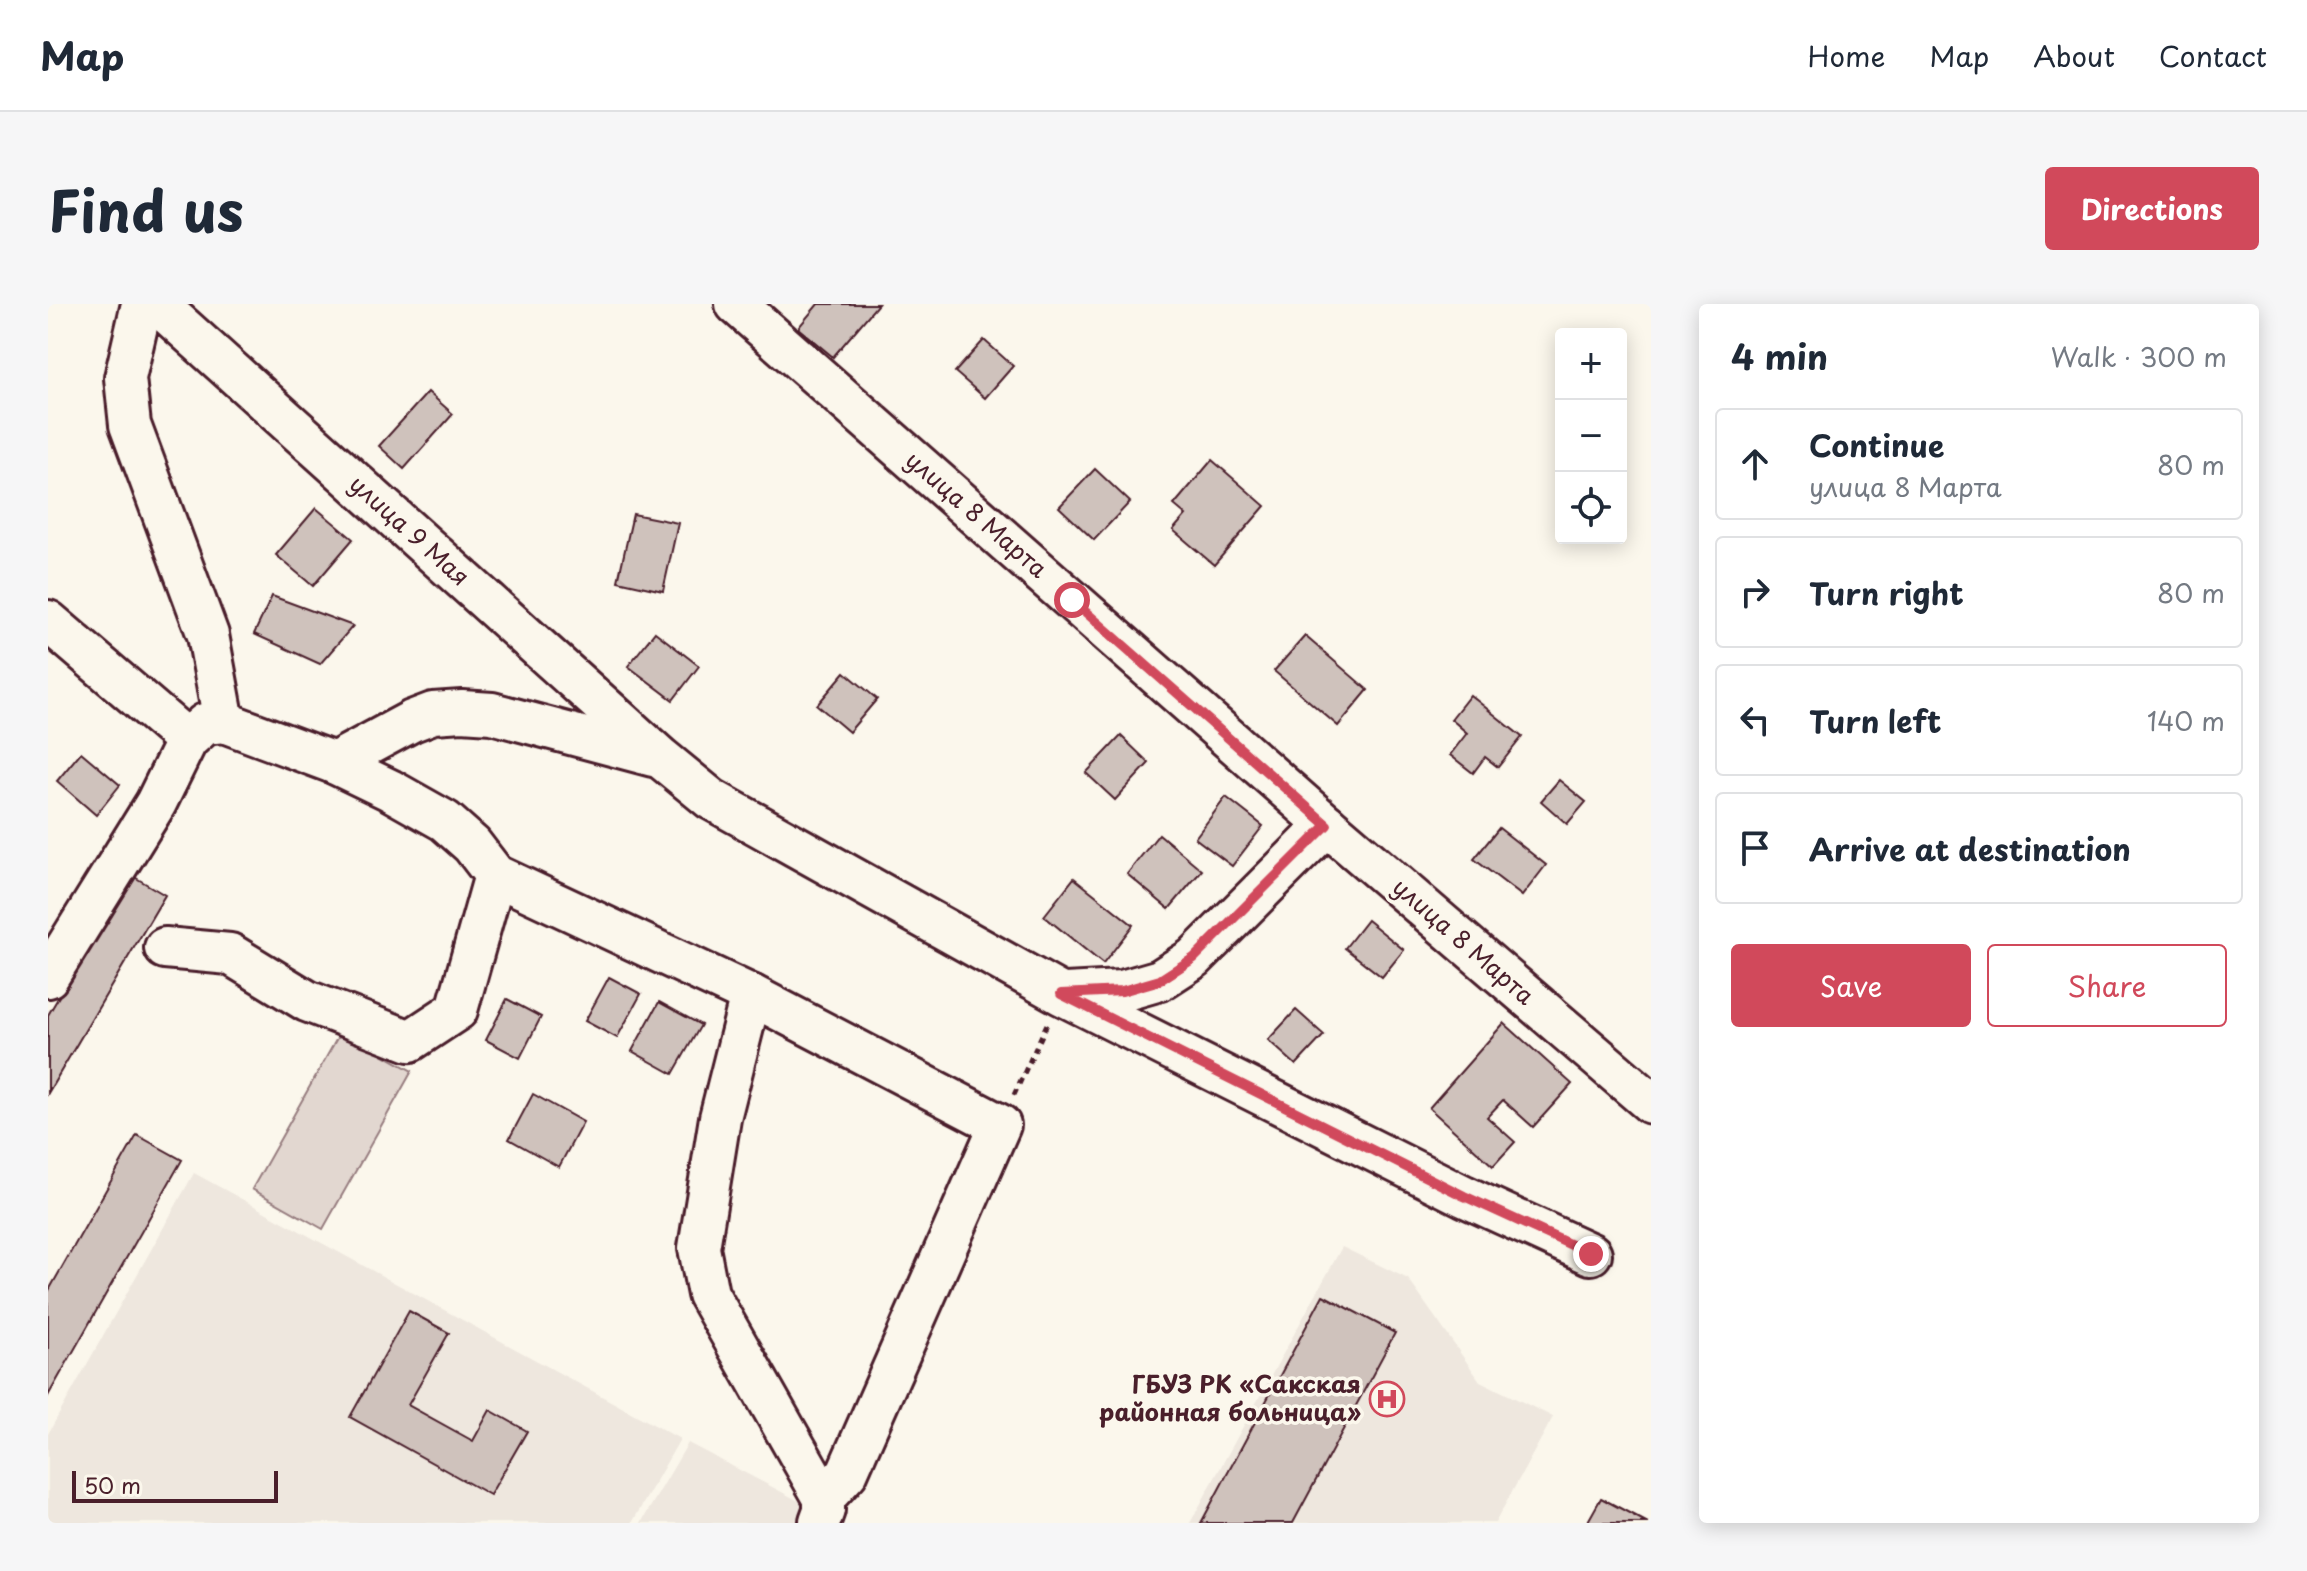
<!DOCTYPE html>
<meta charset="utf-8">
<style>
:root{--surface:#fff;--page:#f6f6f7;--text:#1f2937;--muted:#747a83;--line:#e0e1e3;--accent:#d1495b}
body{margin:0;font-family:"Playpen Sans",sans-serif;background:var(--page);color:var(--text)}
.controls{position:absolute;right:24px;top:24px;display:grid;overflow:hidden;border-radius:8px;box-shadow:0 4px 20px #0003}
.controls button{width:72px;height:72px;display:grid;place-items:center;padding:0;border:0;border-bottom:2px solid var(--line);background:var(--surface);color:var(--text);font:40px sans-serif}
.scale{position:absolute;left:24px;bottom:20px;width:206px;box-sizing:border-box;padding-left:8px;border:4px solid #4a1f2b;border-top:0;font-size:22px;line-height:28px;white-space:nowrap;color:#4a1f2b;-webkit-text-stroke:6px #fbf7ec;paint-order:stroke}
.stop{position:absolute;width:24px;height:24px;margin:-18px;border:6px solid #d1495b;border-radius:50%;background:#fff}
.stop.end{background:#d1495b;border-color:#fff;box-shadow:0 2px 8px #0008}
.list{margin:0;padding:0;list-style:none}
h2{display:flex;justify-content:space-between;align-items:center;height:104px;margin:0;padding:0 32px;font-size:34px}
h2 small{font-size:26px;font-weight:400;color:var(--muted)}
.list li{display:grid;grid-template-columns:52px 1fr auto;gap:24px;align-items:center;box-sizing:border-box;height:112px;margin:0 16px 16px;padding:0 16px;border:2px solid var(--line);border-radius:8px}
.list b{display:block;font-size:30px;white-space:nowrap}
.list p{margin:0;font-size:26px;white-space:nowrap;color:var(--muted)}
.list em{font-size:26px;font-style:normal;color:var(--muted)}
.actions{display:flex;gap:16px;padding:24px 32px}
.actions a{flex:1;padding:18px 0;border:2px solid var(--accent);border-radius:8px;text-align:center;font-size:28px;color:var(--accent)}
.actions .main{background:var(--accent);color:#fff}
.icon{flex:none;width:44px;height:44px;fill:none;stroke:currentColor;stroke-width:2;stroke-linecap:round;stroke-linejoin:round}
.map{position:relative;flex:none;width:1603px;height:1219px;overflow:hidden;border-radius:8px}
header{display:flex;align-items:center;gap:48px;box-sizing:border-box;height:112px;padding:0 40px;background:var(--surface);border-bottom:2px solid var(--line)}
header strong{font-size:38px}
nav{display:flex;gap:44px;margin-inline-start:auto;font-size:28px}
.intro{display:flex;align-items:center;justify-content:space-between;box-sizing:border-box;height:192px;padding:0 48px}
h1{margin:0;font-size:56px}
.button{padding:20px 36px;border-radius:8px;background:var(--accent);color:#fff;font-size:28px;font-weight:700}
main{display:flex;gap:48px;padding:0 48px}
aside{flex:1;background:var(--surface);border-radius:8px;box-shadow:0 4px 20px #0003}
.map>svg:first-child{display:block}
.built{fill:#eee7de}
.green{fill:#e2d7d0;stroke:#967b7e;stroke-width:2}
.building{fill:#cfc2bc;stroke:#4a1f2b;stroke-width:2}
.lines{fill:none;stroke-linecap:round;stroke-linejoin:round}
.minor-casing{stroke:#4a1f2b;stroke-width:46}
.path{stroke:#4a1f2b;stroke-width:5;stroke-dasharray:6 6;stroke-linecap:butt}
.minor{stroke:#fbf7ec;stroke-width:40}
.route{stroke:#d1495b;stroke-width:10}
.labels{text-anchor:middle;stroke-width:7;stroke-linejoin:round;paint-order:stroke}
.street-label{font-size:24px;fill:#4a1f2b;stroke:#fbf7ec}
.poi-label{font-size:24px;font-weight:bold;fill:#4a1f2b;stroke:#fbf7ec;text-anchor:end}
</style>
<header>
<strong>Map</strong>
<nav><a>Home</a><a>Map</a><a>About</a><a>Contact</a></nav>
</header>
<div class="intro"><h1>Find us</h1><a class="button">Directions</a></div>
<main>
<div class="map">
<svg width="1603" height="1219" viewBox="0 0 1603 1219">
<rect width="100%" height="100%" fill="#fbf7ec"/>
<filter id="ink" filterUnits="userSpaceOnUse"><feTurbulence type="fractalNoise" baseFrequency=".0125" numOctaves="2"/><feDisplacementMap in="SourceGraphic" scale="16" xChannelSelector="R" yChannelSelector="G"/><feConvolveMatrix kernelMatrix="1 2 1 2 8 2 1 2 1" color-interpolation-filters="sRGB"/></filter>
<g filter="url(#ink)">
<g class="built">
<polygon points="146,869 632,1135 584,1219 0,1219 0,1130"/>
<polygon points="1294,943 1360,975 1432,1077 1505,1113 1447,1219 1142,1219"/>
<polygon points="640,1139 793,1219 593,1219"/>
</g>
<polygon class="green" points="293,727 364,767 275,925 204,885"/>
<g class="building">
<polygon points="770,0 830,0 785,53 750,24"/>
<polygon points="936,36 965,62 937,94 907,68"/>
<polygon points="380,88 405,110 356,165 331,142"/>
<polygon points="1164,156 1217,202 1166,261 1125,226 1138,211 1126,201"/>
<polygon points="1047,165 1082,198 1046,236 1011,203"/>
<polygon points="268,204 305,235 265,282 228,251"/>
<polygon points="585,210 630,219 615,287 570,277"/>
<polygon points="224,292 305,322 272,360 206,330"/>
<polygon points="607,328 651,362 625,396 580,362"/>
<polygon points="1257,332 1320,386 1290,422 1226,367"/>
<polygon points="797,368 829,395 801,428 769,401"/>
<polygon points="1422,391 1474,433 1450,463 1437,453 1425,469 1402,451 1419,429 1403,415"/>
<polygon points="1073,432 1101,459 1067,496 1038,469"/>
<polygon points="33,448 72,481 48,511 9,477"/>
<polygon points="1511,476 1538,498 1519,520 1493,497"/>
<polygon points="1178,493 1215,522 1184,562 1147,534"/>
<polygon points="1451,524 1498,561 1474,592 1426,555"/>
<polygon points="1111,530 1154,566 1121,605 1079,570"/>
<polygon points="83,571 117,591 0,789 0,711"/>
<polygon points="1026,574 1085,621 1055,660 996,612"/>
<polygon points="1319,616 1356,646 1334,673 1297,644"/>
<polygon points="561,673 593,690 569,734 537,717"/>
<polygon points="459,695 493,713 472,754 438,736"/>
<polygon points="611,698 653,721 625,770 584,747"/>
<polygon points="1248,706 1276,731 1248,761 1220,736"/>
<polygon points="1456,719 1524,780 1485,823 1455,796 1439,813 1467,838 1445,862 1381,804"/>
<polygon points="485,790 535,818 511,863 461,835"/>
<polygon points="89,831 134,856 0,1092 0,988"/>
<polygon points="1275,991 1347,1029 1245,1219 1153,1219"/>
<polygon points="361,1007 401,1029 360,1101 425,1137 442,1106 479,1127 442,1191 302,1113"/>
<polygon points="1553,1194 1600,1219 1539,1219"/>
</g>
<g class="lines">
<g class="minor-casing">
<g id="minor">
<polyline points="94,0 77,74 82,121 160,331 176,418"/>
<polyline points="109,0 613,454 663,495 1013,690 1416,892 1543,950"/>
<polyline points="688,0 1279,521 1603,799"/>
<polyline points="0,317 139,436"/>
<polyline points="286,459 364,417 385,409 414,407 444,409 605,452"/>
<polyline points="117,644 182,650 259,697 362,737 409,706 447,571"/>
<polyline points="0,673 108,499 139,436 157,420 176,418 286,459 342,486 397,517 424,541 447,571 703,691 952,821 799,1169 776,1194"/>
<polyline points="1017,690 1074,687 1112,676 1146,654 1279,521"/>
<polyline points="703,691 672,814 651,944 660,990 776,1194 776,1206 772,1217"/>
</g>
</g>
<polyline class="path" points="966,791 999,720"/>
<use href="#minor" class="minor"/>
</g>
</g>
<g class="lines" filter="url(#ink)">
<polyline class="route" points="1024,296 1279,521 1146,654 1112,676 1074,687 1013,690 1416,892 1543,950"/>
</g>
<defs>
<g id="hospital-ring" transform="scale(1.8)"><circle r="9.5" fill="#fbf7ec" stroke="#d1495b" stroke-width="1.5"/><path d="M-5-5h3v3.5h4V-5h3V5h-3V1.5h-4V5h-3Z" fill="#d1495b"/></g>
</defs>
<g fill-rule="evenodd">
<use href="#hospital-ring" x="1339" y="1095"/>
</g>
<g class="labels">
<g class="street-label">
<text transform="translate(928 211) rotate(41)" y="8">улица 8 Марта</text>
<text transform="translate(361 227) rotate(42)" y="8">улица 9 Мая</text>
<text transform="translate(1415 638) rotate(41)" y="8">улица 8 Марта</text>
</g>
<g class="poi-label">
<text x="1313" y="1089">ГБУЗ РК «Сакская<tspan x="1313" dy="28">районная больница»</tspan></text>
</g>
</g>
</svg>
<div class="controls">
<button>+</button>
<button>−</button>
<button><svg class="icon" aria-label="locate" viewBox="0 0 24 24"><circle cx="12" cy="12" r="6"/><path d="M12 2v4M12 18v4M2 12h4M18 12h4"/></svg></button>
</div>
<div class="scale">50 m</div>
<div class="stop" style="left:1024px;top:296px"></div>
<div class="stop end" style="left:1543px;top:950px"></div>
</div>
<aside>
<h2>4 min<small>Walk · 300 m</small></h2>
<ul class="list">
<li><svg class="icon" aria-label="ahead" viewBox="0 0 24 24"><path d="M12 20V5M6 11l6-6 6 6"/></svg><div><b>Continue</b><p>улица 8 Марта</p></div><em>80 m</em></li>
<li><svg class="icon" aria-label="right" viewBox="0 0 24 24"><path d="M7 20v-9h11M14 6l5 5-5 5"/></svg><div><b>Turn right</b></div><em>80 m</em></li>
<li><svg class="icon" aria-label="left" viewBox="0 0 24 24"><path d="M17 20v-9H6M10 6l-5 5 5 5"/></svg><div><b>Turn left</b></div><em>140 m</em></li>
<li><svg class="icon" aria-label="arrive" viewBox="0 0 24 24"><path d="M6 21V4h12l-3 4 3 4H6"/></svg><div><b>Arrive at destination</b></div></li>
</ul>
<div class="actions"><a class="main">Save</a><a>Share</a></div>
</aside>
</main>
